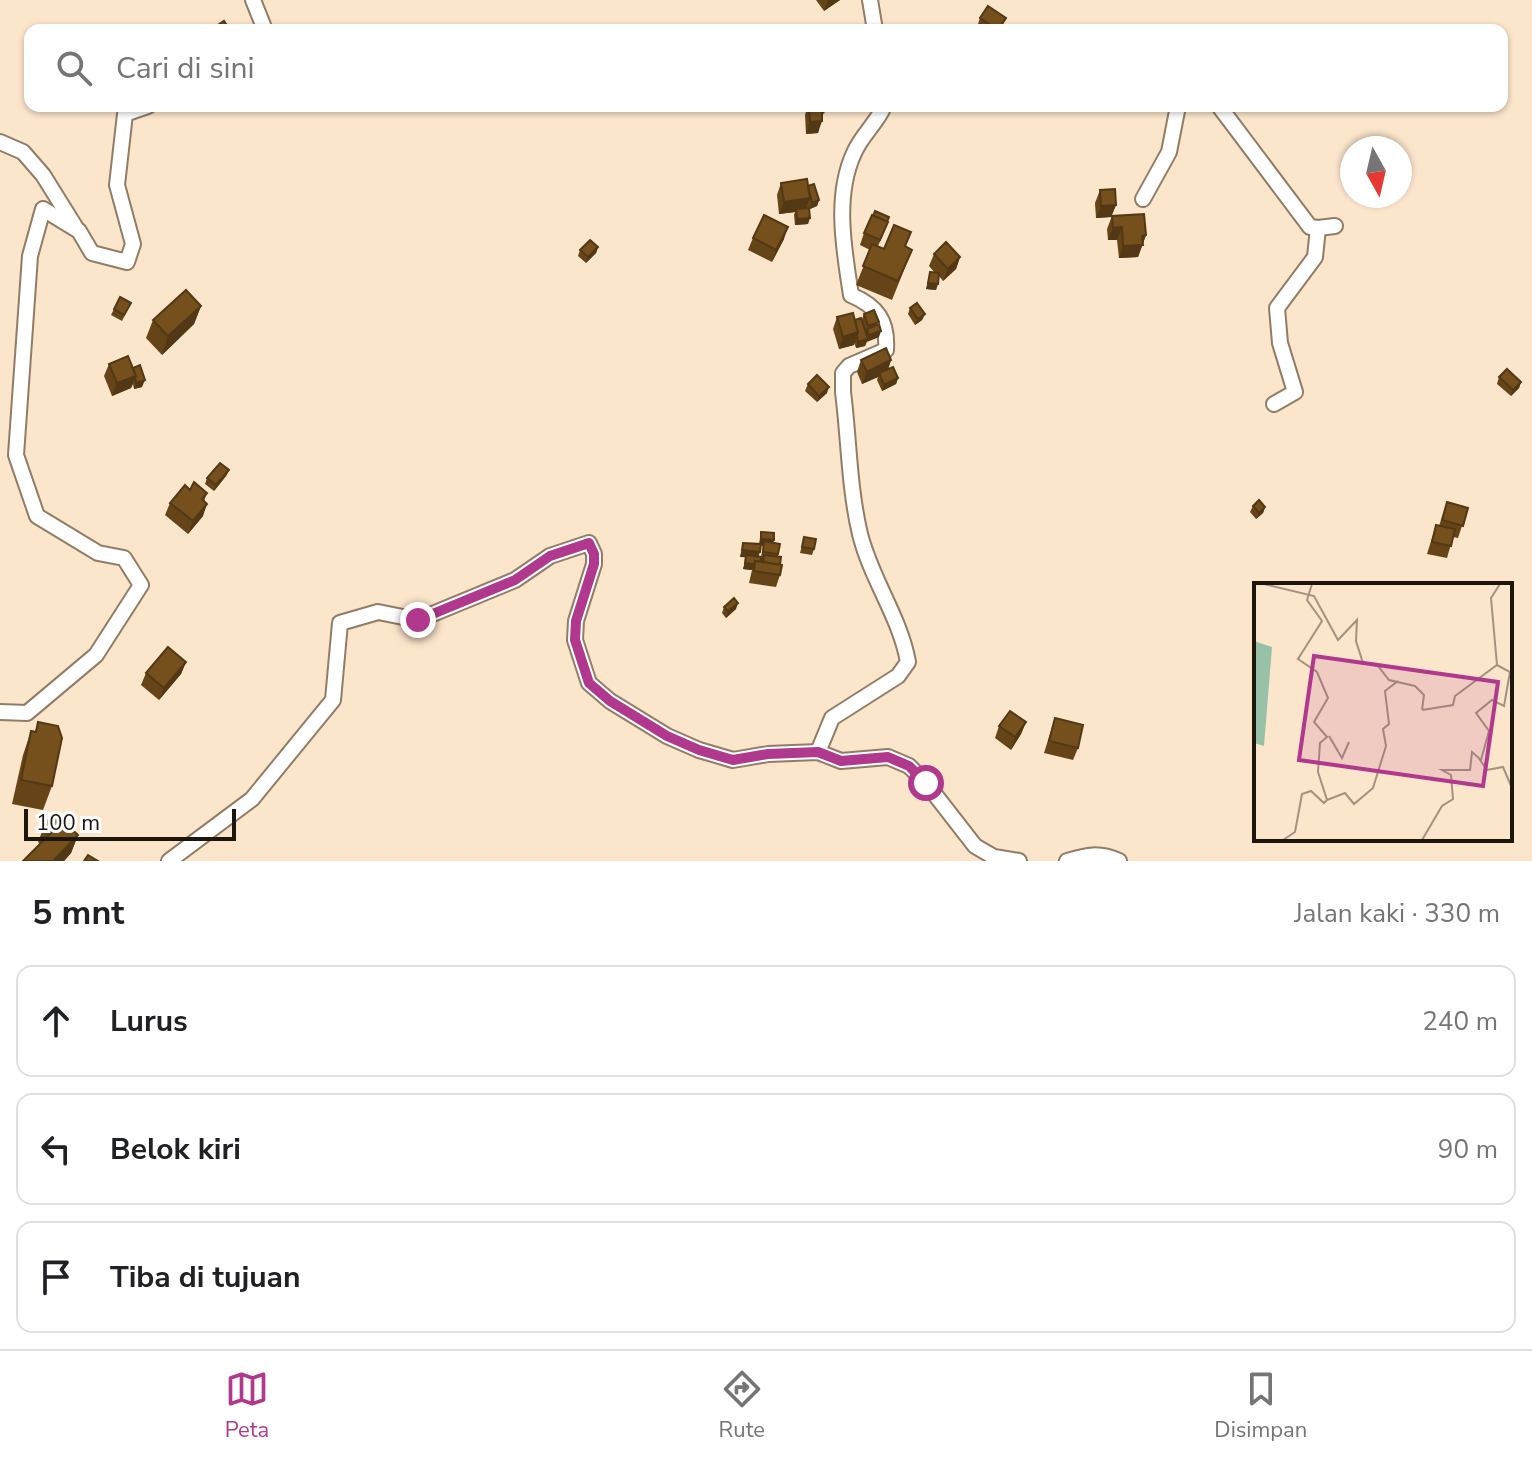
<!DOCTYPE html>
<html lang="id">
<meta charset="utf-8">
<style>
:root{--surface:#fff;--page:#f6f6f6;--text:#202124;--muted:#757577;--line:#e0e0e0;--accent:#b0388d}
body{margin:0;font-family:"Nunito Sans",sans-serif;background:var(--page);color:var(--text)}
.compass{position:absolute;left:1340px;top:136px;width:72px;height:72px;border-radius:50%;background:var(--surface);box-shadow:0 2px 6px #0004;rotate:172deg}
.scale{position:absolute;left:24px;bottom:20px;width:212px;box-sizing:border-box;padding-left:8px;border:4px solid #1d160c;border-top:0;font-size:22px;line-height:28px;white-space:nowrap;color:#1d160c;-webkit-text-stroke:6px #fff;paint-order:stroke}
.stop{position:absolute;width:24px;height:24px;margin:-18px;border:6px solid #b0388d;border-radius:50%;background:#fff}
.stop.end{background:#b0388d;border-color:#fff;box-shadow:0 2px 8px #0008}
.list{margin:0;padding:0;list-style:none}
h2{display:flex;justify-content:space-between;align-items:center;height:104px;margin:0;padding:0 32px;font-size:34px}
h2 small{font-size:26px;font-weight:400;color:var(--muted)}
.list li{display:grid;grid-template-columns:52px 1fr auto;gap:24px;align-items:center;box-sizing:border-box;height:112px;margin:0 16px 16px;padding:0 16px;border:2px solid var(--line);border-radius:16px}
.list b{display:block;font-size:30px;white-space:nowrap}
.list em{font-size:26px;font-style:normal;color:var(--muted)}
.icon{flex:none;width:44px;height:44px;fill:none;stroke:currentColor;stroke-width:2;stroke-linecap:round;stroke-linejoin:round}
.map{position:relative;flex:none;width:1532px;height:861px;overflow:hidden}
.search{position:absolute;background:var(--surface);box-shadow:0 2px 6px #0004;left:24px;right:24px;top:24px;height:88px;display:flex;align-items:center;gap:20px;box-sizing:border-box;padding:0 28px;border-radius:16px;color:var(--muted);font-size:30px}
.sheet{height:488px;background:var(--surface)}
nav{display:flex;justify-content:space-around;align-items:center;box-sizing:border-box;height:112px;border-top:2px solid var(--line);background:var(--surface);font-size:22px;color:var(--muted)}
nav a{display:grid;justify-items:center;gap:4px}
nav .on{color:var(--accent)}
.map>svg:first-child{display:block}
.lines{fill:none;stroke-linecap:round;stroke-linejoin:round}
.minor-casing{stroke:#917d66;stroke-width:18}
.minor{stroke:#fff;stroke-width:14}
.wall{fill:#654518;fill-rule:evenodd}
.shaded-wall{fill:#523814}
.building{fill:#75501c;stroke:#523814;stroke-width:2}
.route{stroke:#b0388d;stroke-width:10}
.inset-road{fill:none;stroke:#a2927f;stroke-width:2}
.view{fill:#b0388d;fill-opacity:0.15;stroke:#b0388d;stroke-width:4}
.inset-edge{fill:none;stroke:#1d160c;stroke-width:4}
</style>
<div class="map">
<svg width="1532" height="861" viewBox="0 0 1532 861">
<rect width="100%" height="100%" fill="#fbe5cb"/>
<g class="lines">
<g class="minor-casing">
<g id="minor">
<polyline points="253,0 265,30"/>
<polyline points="870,0 875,30"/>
<polyline points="1219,106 1310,227 1318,228"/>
<polyline points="0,142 23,152 43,175 76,228"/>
<polyline points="1143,199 1169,152 1178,106"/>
<polyline points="1274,404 1295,392 1280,343 1277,308 1315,257 1318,228 1335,226"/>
<polyline points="0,712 27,713 96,655 141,585 124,558 98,553 37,516 16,455 30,256 43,209 79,231 92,253 127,262 133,244 117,185 125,114 148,106"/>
<path d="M818 752 832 718 898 676 908 662C900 617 871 579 860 534 849 488 849 439 843 392V373L849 366 886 350C888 321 877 306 851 295 844 250 834 196 854 153 861 136 877 123 884 106"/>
<polyline points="169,861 252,799 333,700 340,623 378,612 418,620 515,580 550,556 589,543 594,554 594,564 576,621 575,640 589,683 610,701 667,736 699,750 733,760 768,754 818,752 841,761 888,757 909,766 926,783 975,846 994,857 1019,861"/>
<path d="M1067 861C1087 855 1099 852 1119 861"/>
</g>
</g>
<use href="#minor" class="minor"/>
</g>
<g class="wall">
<polygon points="816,0 840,0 824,11"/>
<polygon points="980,18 1001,30 976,30"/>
<polygon points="802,106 827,106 824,114 822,113 818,133 806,134 805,115 807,108"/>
<polygon points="781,183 808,186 819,200 817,206 810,209 808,224 795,225 794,215 795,212 779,214 777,195"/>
<polygon points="1100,190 1116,205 1111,217 1096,218 1095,203"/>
<polygon points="1112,216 1146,235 1138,257 1119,258 1117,240 1108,240 1107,229"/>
<polygon points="864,233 883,235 878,246 884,249 906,247 912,250 892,300 856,285 870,250 860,245"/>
<polygon points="753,238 784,239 772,262 748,250"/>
<polygon points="598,247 596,253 586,263 578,256 580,250"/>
<polygon points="934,254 960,257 956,269 943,281 939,276 936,290 926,289 930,272 935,273 929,266"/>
<polygon points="201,306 194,324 162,355 146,338 153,320"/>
<polygon points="910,308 925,314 922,320 915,325 908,314"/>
<polygon points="114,309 128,309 122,321 111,315"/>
<polygon points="864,314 878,324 879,337 867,341 865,346 856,348 854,342 854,345 839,349 833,329 837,317 855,320 862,319"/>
<polygon points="861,360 891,360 888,369 898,378 896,384 882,391 877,380 878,377 862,384 857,372"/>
<polygon points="109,364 133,368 142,387 134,389 133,384 131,388 112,396 104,376"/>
<polygon points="1499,377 1521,382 1519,388 1511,396 1497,384"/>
<polygon points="808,384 827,393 817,402 805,391"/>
<polygon points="229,470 226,476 214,491 205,484 207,478"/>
<polygon points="190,490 207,493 204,501 203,516 188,534 165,515 170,503"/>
<polygon points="1447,502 1468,508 1458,538 1453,537 1447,558 1427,554 1436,525 1439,526"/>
<polygon points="1253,506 1265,507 1263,513 1256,519 1250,512"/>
<path d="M761 532 774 540 773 543 778 554V557L780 575 776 587 749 583 752 570 743 569 746 557H740L743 543 759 544ZM761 545 763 546 761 557 758 556Z"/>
<polygon points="804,537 814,549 812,555 800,553"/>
<polygon points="724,607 736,609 726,618 722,613"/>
<polygon points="186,662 181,674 159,700 141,685 146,673"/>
<polygon points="1055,718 1078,748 1073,760 1044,753"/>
<polygon points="38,722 52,786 43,810 12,804 23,755 31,731 35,732"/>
<polygon points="1026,722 1021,734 1011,750 995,738 999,726"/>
<polygon points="45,824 78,835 71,853 64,861 23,861 40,844 38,842"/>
</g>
<g class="shaded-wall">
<polygon points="828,0 840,0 824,11"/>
<polygon points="822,121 818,133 806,134 810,122"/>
<polygon points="810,198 805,210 796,209 795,212 779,214 784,202"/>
<polygon points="819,200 817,206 810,209 812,203"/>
<polygon points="1116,205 1111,217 1096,218 1101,206"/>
<polygon points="810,218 808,224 795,225 797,219"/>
<polygon points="788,227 784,239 772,262 776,250"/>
<polygon points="1122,227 1117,240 1108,240 1113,228"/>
<polygon points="1146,235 1138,257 1119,258 1123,246 1142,236"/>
<polygon points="598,247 596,253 586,263 588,257"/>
<polygon points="960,257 956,269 943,281 948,269"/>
<polygon points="928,283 938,284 936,290 926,289"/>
<polygon points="201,306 194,324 162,355 168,336"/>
<polygon points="925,314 922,320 915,325 918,319"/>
<polygon points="881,331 879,337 867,342 869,335"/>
<polygon points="858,332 854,345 839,349 843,337"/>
<polygon points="868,339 865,346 856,348 858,342"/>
<polygon points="891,360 887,373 879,373 878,377 862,384 867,372"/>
<polygon points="136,376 131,388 112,396 117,383"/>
<polygon points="898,378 896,384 882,391 884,385"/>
<polygon points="145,380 142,387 134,389 136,383"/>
<polygon points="1521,382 1519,388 1511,396 1513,390"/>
<polygon points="829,387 827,393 817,402 819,396"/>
<polygon points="229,470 226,476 214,491 216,485"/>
<polygon points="207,504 203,516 188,534 193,521"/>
<polygon points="1265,507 1263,513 1256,519 1259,513"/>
<polygon points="761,539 774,540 772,546 764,541 763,546 759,545"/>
<polygon points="742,550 760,552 758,558 740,557"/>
<polygon points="745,563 754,564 752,570 743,569"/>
<polygon points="738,603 736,609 726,618 728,611"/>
<polygon points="186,662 181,674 159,700 164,688"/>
<polygon points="1026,722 1021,734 1011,750 1015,737"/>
<polygon points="78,835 71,853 64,861 53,861"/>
</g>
<g class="building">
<polygon points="988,6 1006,18 998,30 980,18"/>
<polygon points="224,21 230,30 213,30 212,29"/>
<polygon points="809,106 822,106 822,121 810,122"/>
<polygon points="807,179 810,198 784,202 781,183"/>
<polygon points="814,184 819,200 812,203 808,186"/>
<polygon points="1115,189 1116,205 1101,206 1100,190"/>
<polygon points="809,208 810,218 797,219 796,209"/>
<polygon points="875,211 889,217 887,222 873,216"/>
<polygon points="1144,214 1146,235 1142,236 1143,245 1123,246 1122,227 1113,228 1112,216"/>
<polygon points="764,215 788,227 776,250 753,238"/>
<polygon points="872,215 888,222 880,240 864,233"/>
<polygon points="894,225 911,232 905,246 912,250 898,281 863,266 872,244 884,249"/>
<polygon points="590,240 598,247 588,257 580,250"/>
<polygon points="946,242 960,257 948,269 934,254"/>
<polygon points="930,272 939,273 938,284 928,283"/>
<polygon points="186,290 201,306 168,336 153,320"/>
<polygon points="120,297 131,303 124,315 114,309"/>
<polygon points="917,303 925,314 918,319 910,308"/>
<polygon points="874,310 879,322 868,326 864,314"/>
<polygon points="853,313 858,332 843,337 837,317"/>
<polygon points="861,318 868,339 858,342 857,336 858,332 855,320"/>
<polygon points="879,324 881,331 869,335 867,329"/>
<polygon points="886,348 891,360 867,372 861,360"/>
<polygon points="128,356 136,376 117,383 109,364"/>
<polygon points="140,365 145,380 136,383 135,376 136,376 133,368"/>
<polygon points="893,367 898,378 884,385 879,373"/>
<polygon points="1507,369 1521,382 1513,390 1499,377"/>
<polygon points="817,375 829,387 819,396 808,384"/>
<polygon points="220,463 229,470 216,485 207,478"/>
<polygon points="194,482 207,493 202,499 207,504 193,521 170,503 185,485 190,490"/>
<polygon points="1259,500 1265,507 1259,513 1253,506"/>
<polygon points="1447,502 1468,508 1463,526 1442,520"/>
<polygon points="1436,525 1455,529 1451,546 1432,542"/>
<polygon points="761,532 774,533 774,540 761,539"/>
<polygon points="804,537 816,539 814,549 802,547"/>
<polygon points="764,541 780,544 778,554 763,552"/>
<polygon points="743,543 761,544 760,552 742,550"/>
<polygon points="746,555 761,557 761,562 755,561 755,564 745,563"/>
<polygon points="764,555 781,557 780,565 763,562"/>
<polygon points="755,561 782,565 780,575 754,571"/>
<polygon points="734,598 738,603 728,611 724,607"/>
<polygon points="168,647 186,662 164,688 146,673"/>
<polygon points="1010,711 1026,722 1015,737 999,726"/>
<polygon points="1055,718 1083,725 1078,748 1049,741"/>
<polygon points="38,722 58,726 62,738 52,786 21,780 31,731 36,732"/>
<polygon points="55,813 78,835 53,861 23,861 53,831 45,824"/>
<polygon points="88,855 98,861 84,861"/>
</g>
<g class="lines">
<polyline class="route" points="418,620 515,580 550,556 589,543 594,554 594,564 576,621 575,640 589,683 610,701 667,736 699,750 733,760 768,754 818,752 841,761 888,757 909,766 926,783"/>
</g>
<g transform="translate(1254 583)">
<rect width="258" height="258" fill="#fbe5cb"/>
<path d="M0 58 18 64 10 163 0 160Z" fill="#98c2a7"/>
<path class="inset-road" d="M10 1 60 13 84 57 103 37 102 58 109 80 124 83 135 97 161 103 170 112 168 127M243 82 237 15 246 1M75 153 88 175 95 159M224 174 233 187 249 184 258 205M73 217 91 210 100 221 119 205 132 163 129 146 135 141 131 108 144 98M29 257 41 249 48 211 57 208 70 220 73 217 64 189 66 160 73 154 60 139 74 115 63 89 44 76 68 38 53 17 58 1M168 257 188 223 199 216 197 192 188 187H216L218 169 227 177 235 148 222 130 238 117 250 123 256 89 243 82 201 113 199 122 168 127"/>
<path class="view" d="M60 73 244 99 229 203 45 177Z"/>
<rect width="258" height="258" class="inset-edge"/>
</g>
</svg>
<svg class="compass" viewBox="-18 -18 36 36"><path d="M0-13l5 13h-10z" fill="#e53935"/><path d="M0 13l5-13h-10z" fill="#757577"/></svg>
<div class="scale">100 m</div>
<div class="stop" style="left:926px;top:783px"></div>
<div class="stop end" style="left:418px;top:620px"></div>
<div class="search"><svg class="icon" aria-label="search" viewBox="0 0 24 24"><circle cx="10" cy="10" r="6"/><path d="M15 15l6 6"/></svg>Cari di sini</div>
</div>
<section class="sheet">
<h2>5 mnt<small>Jalan kaki · 330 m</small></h2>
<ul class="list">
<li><svg class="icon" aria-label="ahead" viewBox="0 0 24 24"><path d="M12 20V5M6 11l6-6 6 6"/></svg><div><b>Lurus</b></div><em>240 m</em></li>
<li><svg class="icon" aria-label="left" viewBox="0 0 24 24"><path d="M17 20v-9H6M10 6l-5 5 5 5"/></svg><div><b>Belok kiri</b></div><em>90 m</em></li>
<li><svg class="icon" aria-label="arrive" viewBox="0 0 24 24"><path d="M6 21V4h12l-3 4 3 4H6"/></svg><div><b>Tiba di tujuan</b></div></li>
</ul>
</section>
<nav>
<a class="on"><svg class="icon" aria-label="map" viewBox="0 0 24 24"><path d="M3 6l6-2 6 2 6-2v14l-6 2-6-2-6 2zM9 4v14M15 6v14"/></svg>Peta</a>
<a><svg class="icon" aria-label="directions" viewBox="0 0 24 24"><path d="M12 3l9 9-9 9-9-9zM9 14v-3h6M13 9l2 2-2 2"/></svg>Rute</a>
<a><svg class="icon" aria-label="saved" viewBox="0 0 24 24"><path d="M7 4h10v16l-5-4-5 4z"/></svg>Disimpan</a>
</nav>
